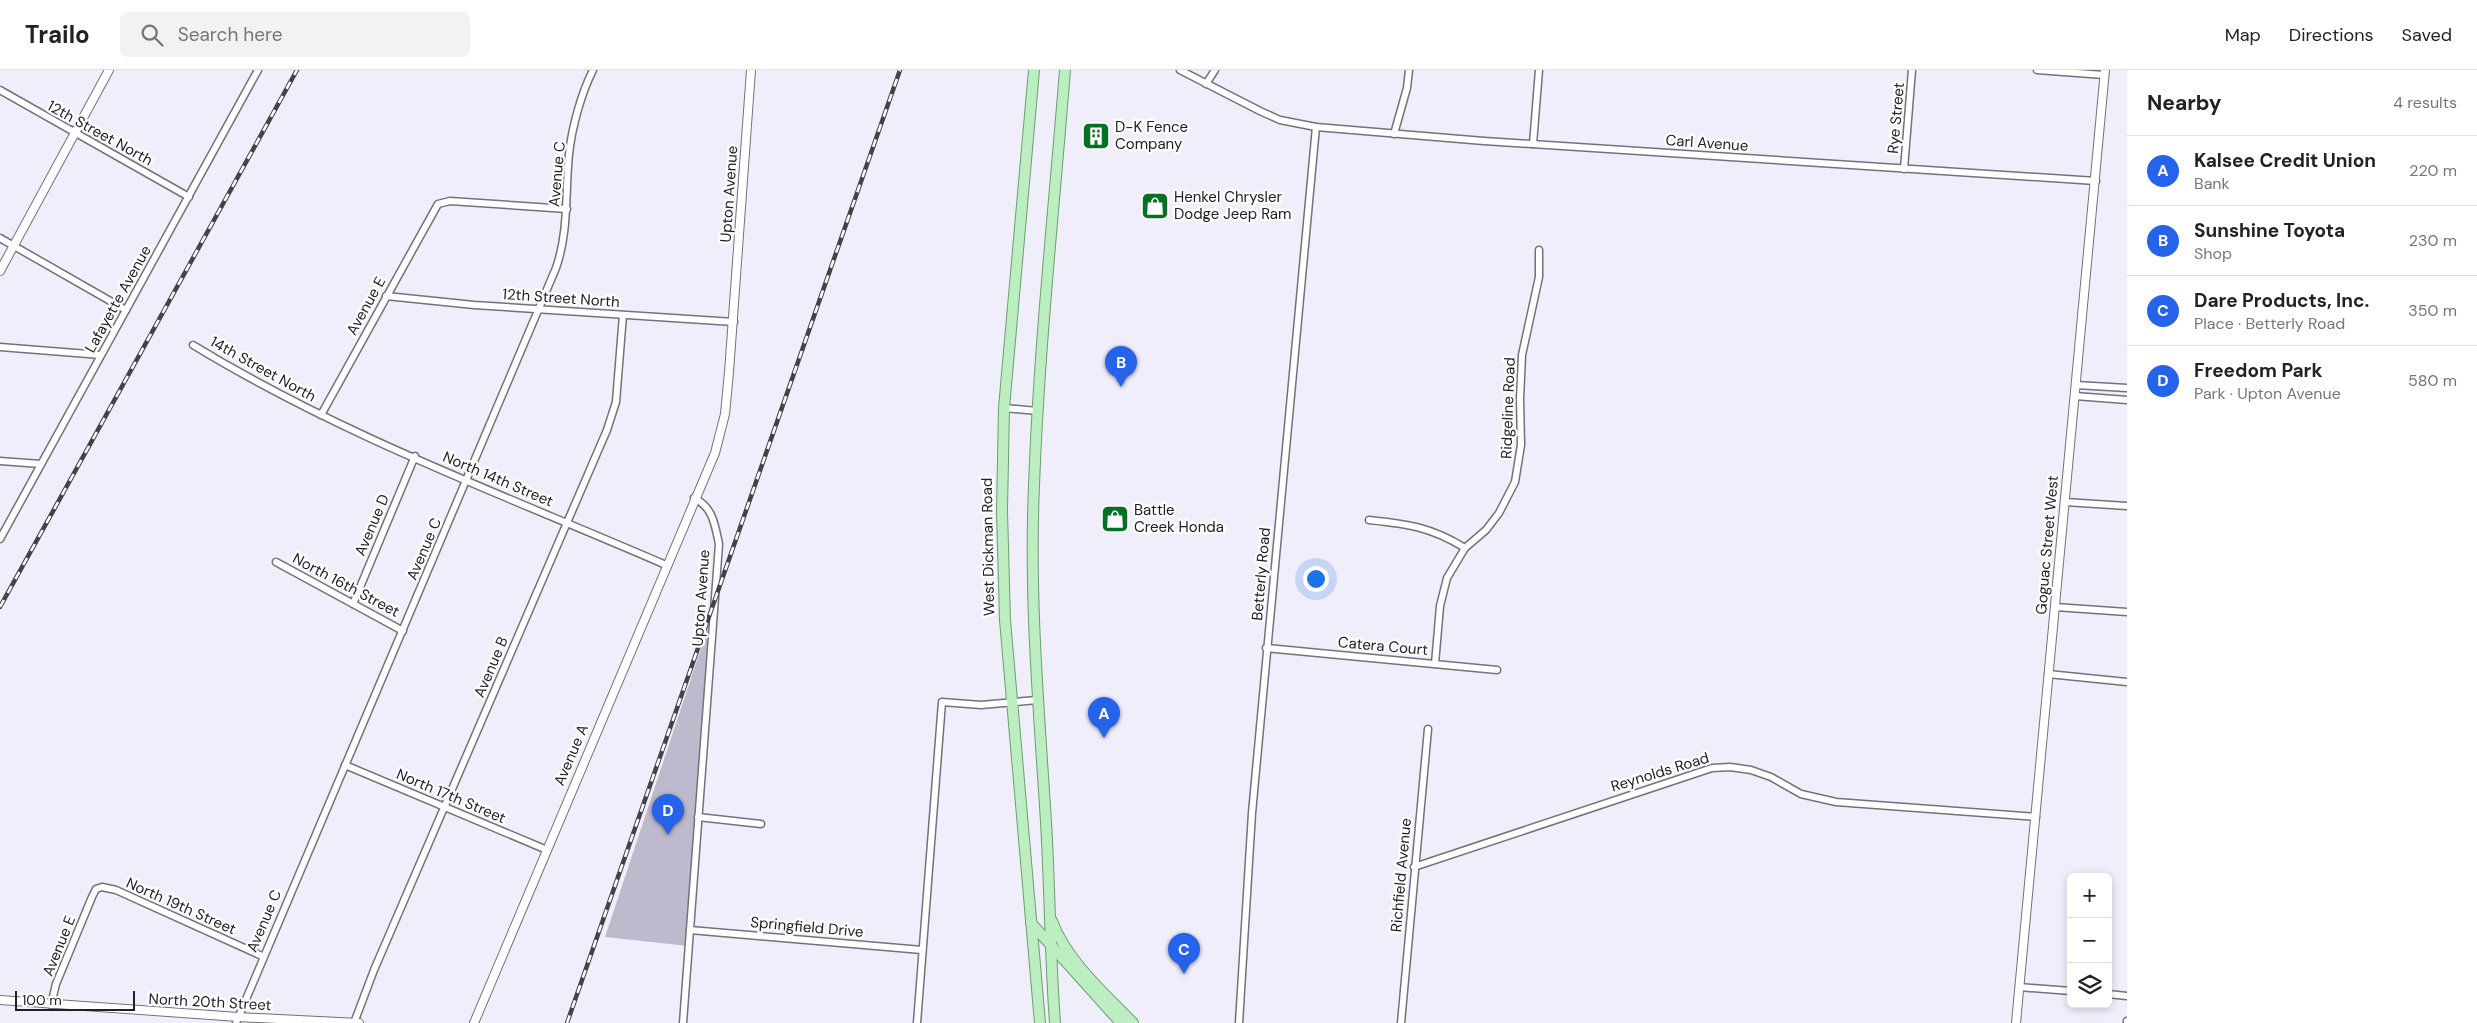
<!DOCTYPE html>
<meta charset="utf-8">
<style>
:root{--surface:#fff;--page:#f2f2f2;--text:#222;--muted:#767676;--line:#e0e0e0;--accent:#2563eb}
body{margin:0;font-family:"DM Sans",sans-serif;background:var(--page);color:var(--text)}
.controls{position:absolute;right:15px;bottom:15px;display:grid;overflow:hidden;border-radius:8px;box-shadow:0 2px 8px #0003}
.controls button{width:45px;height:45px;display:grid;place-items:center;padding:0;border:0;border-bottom:1px solid var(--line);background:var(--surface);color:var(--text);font:25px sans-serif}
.scale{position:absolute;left:15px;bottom:12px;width:120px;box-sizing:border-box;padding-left:5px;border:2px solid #212024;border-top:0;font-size:14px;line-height:18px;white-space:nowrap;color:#212024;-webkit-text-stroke:4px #fefefe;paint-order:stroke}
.you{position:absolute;left:1315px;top:508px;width:18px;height:18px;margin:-12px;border:4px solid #fff;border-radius:50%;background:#1a73e8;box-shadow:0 0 0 8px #1a73e833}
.badge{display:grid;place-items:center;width:32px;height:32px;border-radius:50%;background:var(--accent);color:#fff;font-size:16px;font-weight:700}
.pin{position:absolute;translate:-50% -41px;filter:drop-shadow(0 1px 2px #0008)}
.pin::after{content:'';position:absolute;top:26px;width:18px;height:15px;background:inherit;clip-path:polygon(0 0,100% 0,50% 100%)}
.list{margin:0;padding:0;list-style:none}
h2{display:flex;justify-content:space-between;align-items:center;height:65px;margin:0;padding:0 20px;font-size:21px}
h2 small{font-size:16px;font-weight:400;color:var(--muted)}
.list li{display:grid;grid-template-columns:32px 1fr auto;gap:15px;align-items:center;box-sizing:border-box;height:70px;padding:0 20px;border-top:1px solid var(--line)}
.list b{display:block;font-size:19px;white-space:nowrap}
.list p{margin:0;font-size:16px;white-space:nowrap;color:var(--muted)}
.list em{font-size:16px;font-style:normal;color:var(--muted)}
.icon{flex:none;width:28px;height:28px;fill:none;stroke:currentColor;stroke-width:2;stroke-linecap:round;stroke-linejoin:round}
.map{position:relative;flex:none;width:2127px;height:953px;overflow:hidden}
header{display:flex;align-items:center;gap:30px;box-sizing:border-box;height:70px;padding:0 25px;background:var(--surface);border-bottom:1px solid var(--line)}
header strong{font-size:24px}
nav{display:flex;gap:28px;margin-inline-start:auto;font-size:18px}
.search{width:350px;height:45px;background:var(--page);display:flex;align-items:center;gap:12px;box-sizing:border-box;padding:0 18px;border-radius:8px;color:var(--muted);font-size:19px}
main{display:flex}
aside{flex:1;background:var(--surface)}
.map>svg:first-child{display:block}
.green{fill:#bebace}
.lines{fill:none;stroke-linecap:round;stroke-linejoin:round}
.minor-casing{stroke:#73717c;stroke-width:9}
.tertiary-casing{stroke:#73717c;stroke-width:10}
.primary-casing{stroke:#6a9f6f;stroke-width:12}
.minor{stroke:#fff;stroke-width:6}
.tertiary{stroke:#fff;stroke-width:8}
.primary{stroke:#bdeec1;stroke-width:10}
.rail-casing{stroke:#434247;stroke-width:4.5}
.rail{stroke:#fefefe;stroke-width:2.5;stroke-dasharray:8;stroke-linecap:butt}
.labels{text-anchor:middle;stroke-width:4.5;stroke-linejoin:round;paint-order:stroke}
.street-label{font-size:15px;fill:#212024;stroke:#fefefe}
.poi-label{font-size:15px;fill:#212024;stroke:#fefefe;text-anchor:start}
</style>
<header>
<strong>Trailo</strong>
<div class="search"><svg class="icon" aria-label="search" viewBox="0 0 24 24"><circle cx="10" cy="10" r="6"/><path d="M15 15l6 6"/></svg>Search here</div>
<nav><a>Map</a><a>Directions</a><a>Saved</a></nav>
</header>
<main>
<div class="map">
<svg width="2127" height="953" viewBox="0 0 2127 953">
<rect width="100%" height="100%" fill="#f1eefb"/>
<polygon class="green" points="711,548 688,876 605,867"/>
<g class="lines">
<g class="minor-casing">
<g id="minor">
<polyline points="1180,0 1260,41 1280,50 1316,57 1484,71 2096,111"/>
<polyline points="2037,0 2104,5"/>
<polyline points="1206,14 1215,0"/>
<polyline points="0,20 189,127"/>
<polyline points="1394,64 1407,18 1409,0"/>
<polyline points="1533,74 1539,0"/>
<polyline points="1904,99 1912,0"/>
<polyline points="0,168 126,240"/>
<polyline points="386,226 474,235 734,252"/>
<path d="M193 275C342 366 507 426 666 495"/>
<polyline points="0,277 101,285"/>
<polyline points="2076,315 2127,318"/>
<polyline points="2075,326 2127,330"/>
<polyline points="1004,338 1038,341"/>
<polyline points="321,345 438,134 450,131 567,139"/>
<polyline points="0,391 41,394"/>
<polyline points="2065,432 2127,436"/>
<path d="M1369 450C1408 454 1431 457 1465 478"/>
<polyline points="0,469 258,0"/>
<polyline points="276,492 403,561"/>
<polyline points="353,534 415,386"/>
<polyline points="2055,537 2127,542"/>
<polyline points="1266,578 1497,600"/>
<polyline points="1435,594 1440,536 1447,508 1465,478 1486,460 1499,443 1515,412 1521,375 1520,329 1522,285 1539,207 1539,180"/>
<polyline points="2048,604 2127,612"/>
<polyline points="345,695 547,780"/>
<polyline points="698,747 761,754"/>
<polyline points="1414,797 1712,698 1730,697 1751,700 1771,707 1801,724 1836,732 2036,747"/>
<polyline points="690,860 922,880"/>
<polyline points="2019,917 2071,921"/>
<polyline points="2108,924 2127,926"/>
<polyline points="51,935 56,914 92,827 96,819 102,817 116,820 262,886"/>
<path d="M236 953 556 198C569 161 565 123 569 84 572 57 581 24 593 0"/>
<polyline points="354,953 374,900 607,360 616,332 623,245"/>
<path d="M683 953 719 474C715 455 713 437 694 428"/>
<polyline points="917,953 942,632 981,635 1037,630"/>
<polyline points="1239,953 1252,743 1316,57"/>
<polyline points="1401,953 1428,659"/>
<polyline points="2127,953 2127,951"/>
</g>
</g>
<g class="tertiary-casing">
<g id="tertiary">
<polyline points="0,201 109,0"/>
<polyline points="0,930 238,947 359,953"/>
<polyline points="474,953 715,383 725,344 729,302 751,0"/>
<polyline points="2016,953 2105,0"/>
</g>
</g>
<g class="primary-casing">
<g id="primary">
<polyline points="1034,0 1004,338 1002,441 1005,550 1040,953"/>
<path d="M1052 851C1067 891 1103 922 1133 953"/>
<polyline points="1031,853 1121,953"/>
<path d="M1055 953C1050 886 1050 819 1046 752 1039 640 1029 528 1034 416 1039 277 1054 139 1065 0"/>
</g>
</g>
<use href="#minor" class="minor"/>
<use href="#tertiary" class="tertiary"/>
<use href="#primary" class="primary"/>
<g class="rail-casing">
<g id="rail">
<polyline points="0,537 297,0"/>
<polyline points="567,953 900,0"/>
</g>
</g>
<use href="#rail" class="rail"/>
</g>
<defs>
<g id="building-square" transform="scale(1.4375)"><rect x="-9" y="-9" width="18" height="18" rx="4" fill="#057123" stroke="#fefefe"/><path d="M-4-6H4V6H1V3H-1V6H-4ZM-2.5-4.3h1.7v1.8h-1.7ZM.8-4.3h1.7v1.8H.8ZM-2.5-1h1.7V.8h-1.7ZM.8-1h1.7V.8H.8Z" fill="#fff"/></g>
<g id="shop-square" transform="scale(1.4375)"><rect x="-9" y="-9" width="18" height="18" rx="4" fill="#057123" stroke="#fefefe"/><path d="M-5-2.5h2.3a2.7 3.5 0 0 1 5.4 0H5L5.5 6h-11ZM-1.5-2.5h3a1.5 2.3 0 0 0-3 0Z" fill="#fff"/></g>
</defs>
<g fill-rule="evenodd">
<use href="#building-square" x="1096" y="66"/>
<use href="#shop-square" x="1155" y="136"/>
<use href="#shop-square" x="1115" y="449"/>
</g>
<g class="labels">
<g class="street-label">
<text transform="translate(1896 48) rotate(-85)" y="5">Rye Street</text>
<text transform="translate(100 63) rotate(29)" y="5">12th Street North</text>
<text transform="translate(1707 73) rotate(4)" y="5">Carl Avenue</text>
<text transform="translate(557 104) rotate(-85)" y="5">Avenue C</text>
<text transform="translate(729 124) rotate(-86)" y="5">Upton Avenue</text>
<text transform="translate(561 228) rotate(4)" y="5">12th Street North</text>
<text transform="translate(118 229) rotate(-61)" y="5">Lafayette Avenue</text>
<text transform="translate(366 236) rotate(-61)" y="5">Avenue E</text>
<text transform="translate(263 299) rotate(29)" y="5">14th Street North</text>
<text transform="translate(1508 338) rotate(-88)" y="5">Ridgeline Road</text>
<text transform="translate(498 409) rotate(23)" y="5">North 14th Street</text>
<text transform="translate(372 455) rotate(-67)" y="5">Avenue D</text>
<text transform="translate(2047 475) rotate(-85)" y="5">Goguac Street West</text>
<text transform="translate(988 477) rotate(-91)" y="5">West Dickman Road</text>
<text transform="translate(424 479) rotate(-67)" y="5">Avenue C</text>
<text transform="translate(1261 504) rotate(-85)" y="5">Betterly Road</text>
<text transform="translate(346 515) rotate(28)" y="5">North 16th Street</text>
<text transform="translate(701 528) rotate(-86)" y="5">Upton Avenue</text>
<text transform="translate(1383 576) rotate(5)" y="5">Catera Court</text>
<text transform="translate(491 597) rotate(-67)" y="5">Avenue B</text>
<text transform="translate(571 685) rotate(-67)" y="5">Avenue A</text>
<text transform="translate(1660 702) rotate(-17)" y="5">Reynolds Road</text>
<text transform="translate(451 726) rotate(23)" y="5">North 17th Street</text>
<text transform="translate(1401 805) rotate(-85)" y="5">Richfield Avenue</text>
<text transform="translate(181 836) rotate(24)" y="5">North 19th Street</text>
<text transform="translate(264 851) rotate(-67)" y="5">Avenue C</text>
<text transform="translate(807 857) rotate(5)" y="5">Springfield Drive</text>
<text transform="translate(59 876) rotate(-68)" y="5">Avenue E</text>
<text transform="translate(210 932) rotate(3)" y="5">North 20th Street</text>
</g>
<g class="poi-label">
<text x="1115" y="62">D-K Fence<tspan x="1115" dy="17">Company</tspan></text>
<text x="1174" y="132">Henkel Chrysler<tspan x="1174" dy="17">Dodge Jeep Ram</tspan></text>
<text x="1134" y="445">Battle<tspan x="1134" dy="17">Creek Honda</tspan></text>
</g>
</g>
</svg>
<div class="controls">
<button>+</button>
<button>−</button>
<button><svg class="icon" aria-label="layers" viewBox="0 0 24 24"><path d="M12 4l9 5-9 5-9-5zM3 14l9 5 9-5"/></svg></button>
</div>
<div class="scale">100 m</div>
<div class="you"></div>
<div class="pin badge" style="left:1104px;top:668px">A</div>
<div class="pin badge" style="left:1121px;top:317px">B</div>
<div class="pin badge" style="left:1184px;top:904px">C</div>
<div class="pin badge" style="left:668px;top:765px">D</div>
</div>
<aside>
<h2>Nearby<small>4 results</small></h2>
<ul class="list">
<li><span class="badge">A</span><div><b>Kalsee Credit Union</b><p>Bank</p></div><em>220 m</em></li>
<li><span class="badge">B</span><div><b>Sunshine Toyota</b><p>Shop</p></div><em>230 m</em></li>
<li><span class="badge">C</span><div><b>Dare Products, Inc.</b><p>Place · Betterly Road</p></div><em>350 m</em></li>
<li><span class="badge">D</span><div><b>Freedom Park</b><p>Park · Upton Avenue</p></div><em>580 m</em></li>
</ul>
</aside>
</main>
